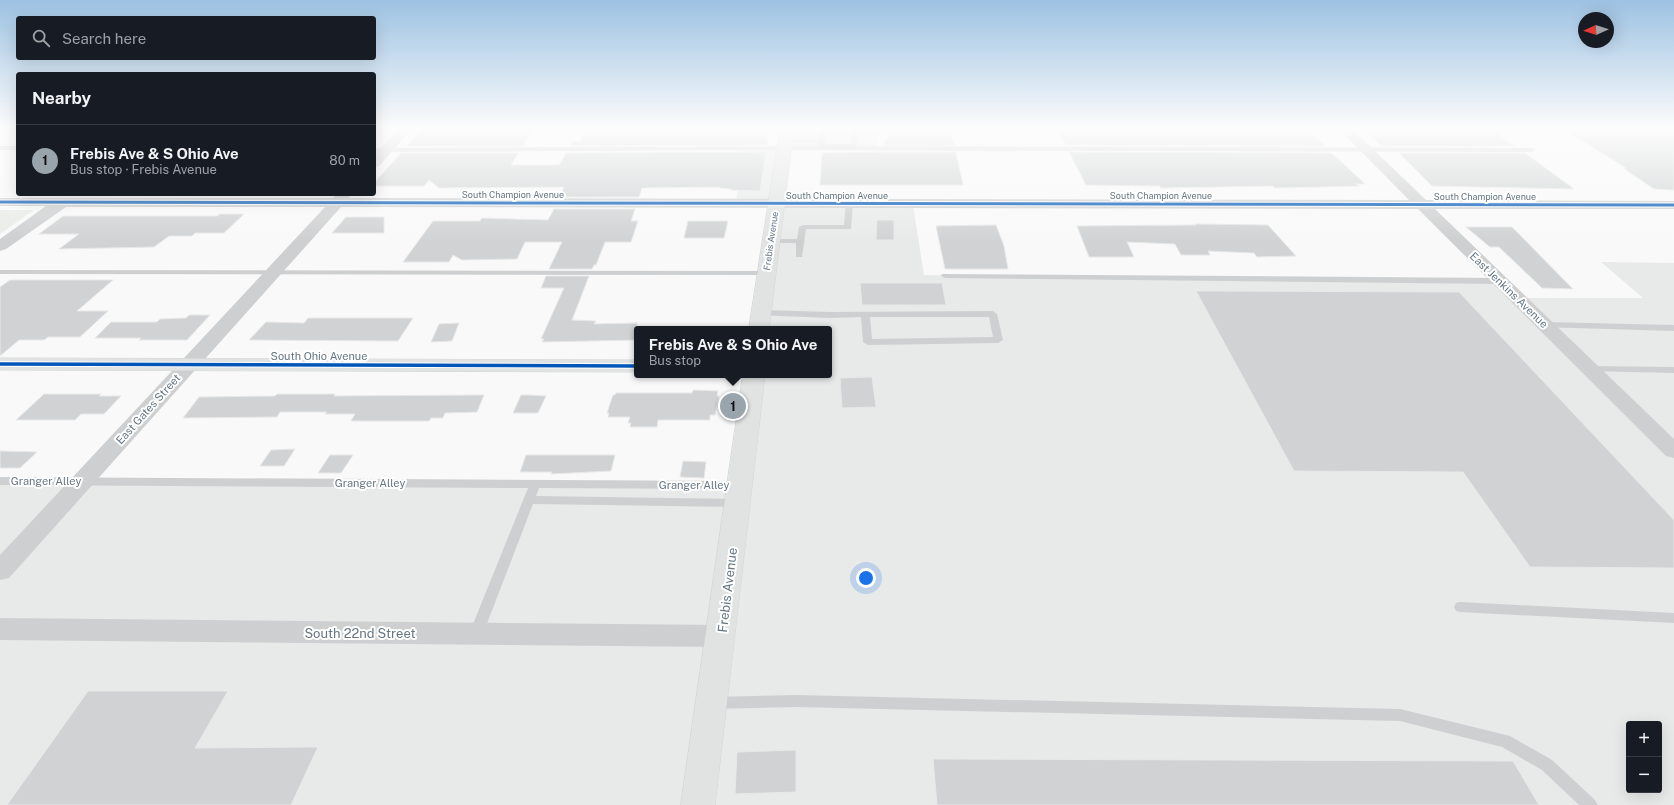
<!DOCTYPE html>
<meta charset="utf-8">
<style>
:root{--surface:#171b24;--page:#242831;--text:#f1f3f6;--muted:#9ea1a6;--line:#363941;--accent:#99a4ac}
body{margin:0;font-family:"Public Sans",sans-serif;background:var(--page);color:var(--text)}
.controls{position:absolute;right:12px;bottom:12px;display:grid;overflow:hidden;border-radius:4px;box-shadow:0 4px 16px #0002}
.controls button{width:36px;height:36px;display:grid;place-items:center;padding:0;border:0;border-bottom:1px solid var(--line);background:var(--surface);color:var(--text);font:20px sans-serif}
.compass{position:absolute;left:1578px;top:12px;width:36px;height:36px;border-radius:50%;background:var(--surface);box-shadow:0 4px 16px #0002;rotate:267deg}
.you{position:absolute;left:866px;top:578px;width:14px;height:14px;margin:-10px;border:3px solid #fff;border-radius:50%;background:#1a73e8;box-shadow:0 0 0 6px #1a73e833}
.badge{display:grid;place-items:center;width:26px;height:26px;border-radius:50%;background:var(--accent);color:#111;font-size:13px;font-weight:700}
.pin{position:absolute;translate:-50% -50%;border:2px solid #fff;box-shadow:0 1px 4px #0006}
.popup{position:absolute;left:634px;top:326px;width:198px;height:52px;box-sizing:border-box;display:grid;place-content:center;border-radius:4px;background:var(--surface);filter:drop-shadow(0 1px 3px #0005);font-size:13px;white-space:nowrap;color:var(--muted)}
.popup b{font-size:15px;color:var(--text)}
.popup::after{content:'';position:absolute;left:50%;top:100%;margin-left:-8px;border:8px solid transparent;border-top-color:var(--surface)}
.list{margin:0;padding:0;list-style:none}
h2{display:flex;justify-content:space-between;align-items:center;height:52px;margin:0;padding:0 16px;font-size:17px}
h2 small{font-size:13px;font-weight:400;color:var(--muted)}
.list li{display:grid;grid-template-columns:26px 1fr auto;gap:12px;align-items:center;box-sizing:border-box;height:72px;padding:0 16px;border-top:1px solid var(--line)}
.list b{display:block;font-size:15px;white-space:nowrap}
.list p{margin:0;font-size:13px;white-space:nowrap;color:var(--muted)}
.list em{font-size:13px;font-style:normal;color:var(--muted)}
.icon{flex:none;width:22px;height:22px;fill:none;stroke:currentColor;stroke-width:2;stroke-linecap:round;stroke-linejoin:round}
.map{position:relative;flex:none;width:1674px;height:805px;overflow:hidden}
.search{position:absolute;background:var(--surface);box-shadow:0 4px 16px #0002;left:16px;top:16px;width:360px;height:44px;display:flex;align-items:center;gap:10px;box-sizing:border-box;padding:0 14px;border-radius:4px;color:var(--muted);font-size:15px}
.panel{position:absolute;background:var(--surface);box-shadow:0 4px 16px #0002;left:16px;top:72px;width:360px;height:124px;border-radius:4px}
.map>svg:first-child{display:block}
.built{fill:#e8e9e9;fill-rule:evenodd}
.green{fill:#e8ebe6}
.building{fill:#d0d2d3;stroke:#e8e8e8}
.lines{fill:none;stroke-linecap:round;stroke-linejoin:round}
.secondary-casing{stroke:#d5d6d7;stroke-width:1}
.lane{fill:#cecfd0;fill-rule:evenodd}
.street{fill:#cecfd0;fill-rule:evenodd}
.secondary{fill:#e1e2e2;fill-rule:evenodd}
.cycleway-far1-casing{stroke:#fff;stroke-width:5}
.cycleway-casing{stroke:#fff;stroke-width:5.5}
.cycleway-far1{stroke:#0057b8;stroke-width:3}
.cycleway{stroke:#0057b8;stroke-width:3.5}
.labels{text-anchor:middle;stroke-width:4;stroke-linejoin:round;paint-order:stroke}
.far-street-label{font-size:9px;fill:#657683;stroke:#fff}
.street-label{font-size:11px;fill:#657683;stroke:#fff}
.near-street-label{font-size:13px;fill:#657683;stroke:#fff}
</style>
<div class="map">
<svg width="1674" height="805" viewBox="0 0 1674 805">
<rect width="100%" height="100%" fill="#f9f9f9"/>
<path class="built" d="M784 129H877V149H786L779 204 913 205 924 275 1491 279 1511 298H1643L1601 262 1674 263V805H0V479L738 484 752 375H829V329H758L774 205H735L746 149H781ZM1629 724H1659V790H1629Z"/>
<polygon class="green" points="0,210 34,210 0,234"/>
<g class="building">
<polygon points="423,129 532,129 523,146 407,146"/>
<polygon points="586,129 769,129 767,145 570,146 572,141 580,141"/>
<polygon points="887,129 950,129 954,145 885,145 884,139 888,139"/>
<polygon points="1057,129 1307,129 1325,146 1066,145"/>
<polygon points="1363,129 1490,129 1515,146 1382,146"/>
<polygon points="1564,129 1674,129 1674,190 1654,189 1623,168 1626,168"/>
<polygon points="766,152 760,191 731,190 731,189 719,188 720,187 642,188 639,197 560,197 564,187 439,188 429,180 424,186 374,186 374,183 401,153 518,153 511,165 559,165 566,153"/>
<polygon points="886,152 956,152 963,185 820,185 822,153"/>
<polygon points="1069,152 1332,153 1365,184 1356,184 1359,186 1280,188 1275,188 1273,186 1161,188 1160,186 1086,185"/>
<polygon points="1399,153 1525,153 1574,189 1432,186"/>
<polygon points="554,209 635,209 631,221 638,221 631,242 605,242 596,265 594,265 592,269 549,269 562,242 525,242 517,259 462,260 453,255 449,262 403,262 433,221 480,221 482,218 548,220"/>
<polygon points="220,214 244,214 224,233 195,233 192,236 169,236 154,247 59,249 79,234 39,234 63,216 217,216"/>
<polygon points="346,217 384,217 384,233 332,233"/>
<polygon points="877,220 894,220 894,240 876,240"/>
<polygon points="688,221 728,221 724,238 684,238"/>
<polygon points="1195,224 1268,225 1296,256 1257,257 1254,253 1208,251 1210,255 1181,255 1175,244 1127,242 1134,257 1089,257 1077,226 1196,225"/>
<polygon points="996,225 1004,246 1008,269 945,269 936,226"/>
<polygon points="1466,227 1512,227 1573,289 1542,288 1499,247 1490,247"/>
<polygon points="546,276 589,276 572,320 596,321 594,324 637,323 637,340 542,342 544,339 541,339 564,288 541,288"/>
<polygon points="10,280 113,280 77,311 108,311 80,337 48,337 44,340 19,340 0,356 0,287"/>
<polygon points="860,283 942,283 946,305 862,305"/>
<polygon points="1196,291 1459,292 1674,520 1674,568 1530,567 1463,472 1294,471"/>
<polygon points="189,315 210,315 187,340 139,340 141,338 95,338 111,322 157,322 160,319 186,318"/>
<polygon points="308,318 413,318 398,341 249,340 266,322 304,323"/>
<polygon points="459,323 452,341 431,342 439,324"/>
<polygon points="872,377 876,407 842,408 840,378"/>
<polygon points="693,390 718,391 717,396 719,396 715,415 710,415 710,420 658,420 657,427 630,427 631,423 628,423 630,417 608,417 609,413 607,413 613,395 615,395 616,393 692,393"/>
<polygon points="44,394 101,394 99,396 121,396 104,414 81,414 75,420 16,420"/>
<polygon points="277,394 335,394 334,396 484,395 477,412 445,413 443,418 431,418 429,421 351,421 355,414 325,414 327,412 280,412 277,417 183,418 199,397 275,396"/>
<polygon points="521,395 529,395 546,396 538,413 513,413"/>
<polygon points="295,449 284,466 260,466 271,450"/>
<polygon points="0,451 37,452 20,468 0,468"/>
<polygon points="330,455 353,455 341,473 318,473"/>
<polygon points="526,455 615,455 611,471 551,474 552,472 520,472"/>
<polygon points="683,461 706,462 704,478 680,477"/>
<polygon points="88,691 228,691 195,748 318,747 291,805 7,805"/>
<polygon points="796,750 796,792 735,794 737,752"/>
<polygon points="933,759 1513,761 1539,805 937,805"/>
</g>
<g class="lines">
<g class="secondary-casing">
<g id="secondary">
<polygon points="780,129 794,129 769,329 749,329"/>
<polygon points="0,358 637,360 637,372 0,370"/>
<polygon points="743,375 765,375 715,805 681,805"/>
</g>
</g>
<g class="lane">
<polygon points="820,129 826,129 825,144 851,144 851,129 857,129 857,146 1532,148 1535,150 1532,152 784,150 374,152 374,148 819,146 818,143 785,143 782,141 785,139 818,139"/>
<rect x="0" y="146" width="18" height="4"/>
<polygon points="846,202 849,202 853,204 851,229 806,229 802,257 796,257 796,243 771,243 767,241 771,239 797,239 799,227 803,225 844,225"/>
<polygon points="0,270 767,271 771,273 767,275 0,274"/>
<polygon points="942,274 1499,278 1503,281 1499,284 945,278 941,276"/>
<path d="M761 310 831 312 993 311 997 314 1003 340 998 343 868 345 863 342 861 317 831 318 758 315 757 313ZM870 317H989L993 337 872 339Z"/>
<polygon points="1544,322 1674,325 1674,331 1541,327 1540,325"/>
<polygon points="1589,366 1674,367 1674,373 1586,371 1584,369"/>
<polygon points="0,477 740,481 744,482 746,485 744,488 740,489 539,488 536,496 737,499 741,500 743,503 741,506 737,507 533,504 483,634 481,638 476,639 471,638 469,634 528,488 0,485"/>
<polygon points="1460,602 1674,613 1674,623 1460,612 1456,611 1454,607 1456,603"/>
<polygon points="796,695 1400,709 1510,736 1552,760 1595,800 1598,805 1579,805 1542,770 1502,747 1400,721 796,707 713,709 708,707 706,703 708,699 713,697"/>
</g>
<g class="street">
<polygon points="399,129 412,129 379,166 374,167 374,155"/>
<polygon points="1339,129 1352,129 1426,200 1674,201 1674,209 1435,209 1674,439 1674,458 1666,456 1418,209 341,207 9,578 0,580 0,555 325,207 66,207 6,249 0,251 0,239 46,206 0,206 0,198 333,198 337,194 349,194 350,196 349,198 1409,200"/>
<polygon points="0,618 721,625 730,628 734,636 730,644 721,647 0,640"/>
</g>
<use href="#secondary" class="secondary"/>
<g class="cycleway-far1-casing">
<polyline id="cycleway-far1" points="0,202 1674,205"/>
</g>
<g class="cycleway-casing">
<polyline id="cycleway" points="0,364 637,366"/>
</g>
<use href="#cycleway-far1" class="cycleway-far1"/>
<use href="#cycleway" class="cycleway"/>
</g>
<linearGradient id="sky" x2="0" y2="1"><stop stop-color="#9dc2e2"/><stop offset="0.53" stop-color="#fcfcfc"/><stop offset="1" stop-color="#fcfcfc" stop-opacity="0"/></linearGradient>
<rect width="1674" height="242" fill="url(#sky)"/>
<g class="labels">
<g class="far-street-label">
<text x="513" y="198">South Champion Avenue</text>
<text x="837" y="199">South Champion Avenue</text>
<text x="1161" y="199">South Champion Avenue</text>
<text x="1485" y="200">South Champion Avenue</text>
<text transform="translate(771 241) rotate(-82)" y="3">Frebis Avenue</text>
</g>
<g class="street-label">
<text transform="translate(1509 290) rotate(44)" y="4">East Jenkins Avenue</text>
<text x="319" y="360">South Ohio Avenue</text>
<text transform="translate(148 409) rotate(-48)" y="4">East Gates Street</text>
<text x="46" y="485">Granger Alley</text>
<text x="370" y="487">Granger Alley</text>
<text x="694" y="489">Granger Alley</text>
</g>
<g class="near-street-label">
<text transform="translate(727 590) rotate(-83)" y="5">Frebis Avenue</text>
<text x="360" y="638">South 22nd Street</text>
</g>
</g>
</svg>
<div class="controls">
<button>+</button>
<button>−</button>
</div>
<svg class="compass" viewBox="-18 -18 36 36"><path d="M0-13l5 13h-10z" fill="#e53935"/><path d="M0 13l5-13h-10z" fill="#9ea1a6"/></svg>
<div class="you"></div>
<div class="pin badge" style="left:733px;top:406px">1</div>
<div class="popup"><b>Frebis Ave &amp; S Ohio Ave</b>Bus stop</div>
<div class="search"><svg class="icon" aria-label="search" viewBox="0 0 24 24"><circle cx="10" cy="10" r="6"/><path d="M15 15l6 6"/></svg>Search here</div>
<section class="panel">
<h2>Nearby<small></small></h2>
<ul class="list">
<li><span class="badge">1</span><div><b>Frebis Ave &amp; S Ohio Ave</b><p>Bus stop · Frebis Avenue</p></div><em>80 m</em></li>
</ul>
</section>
</div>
